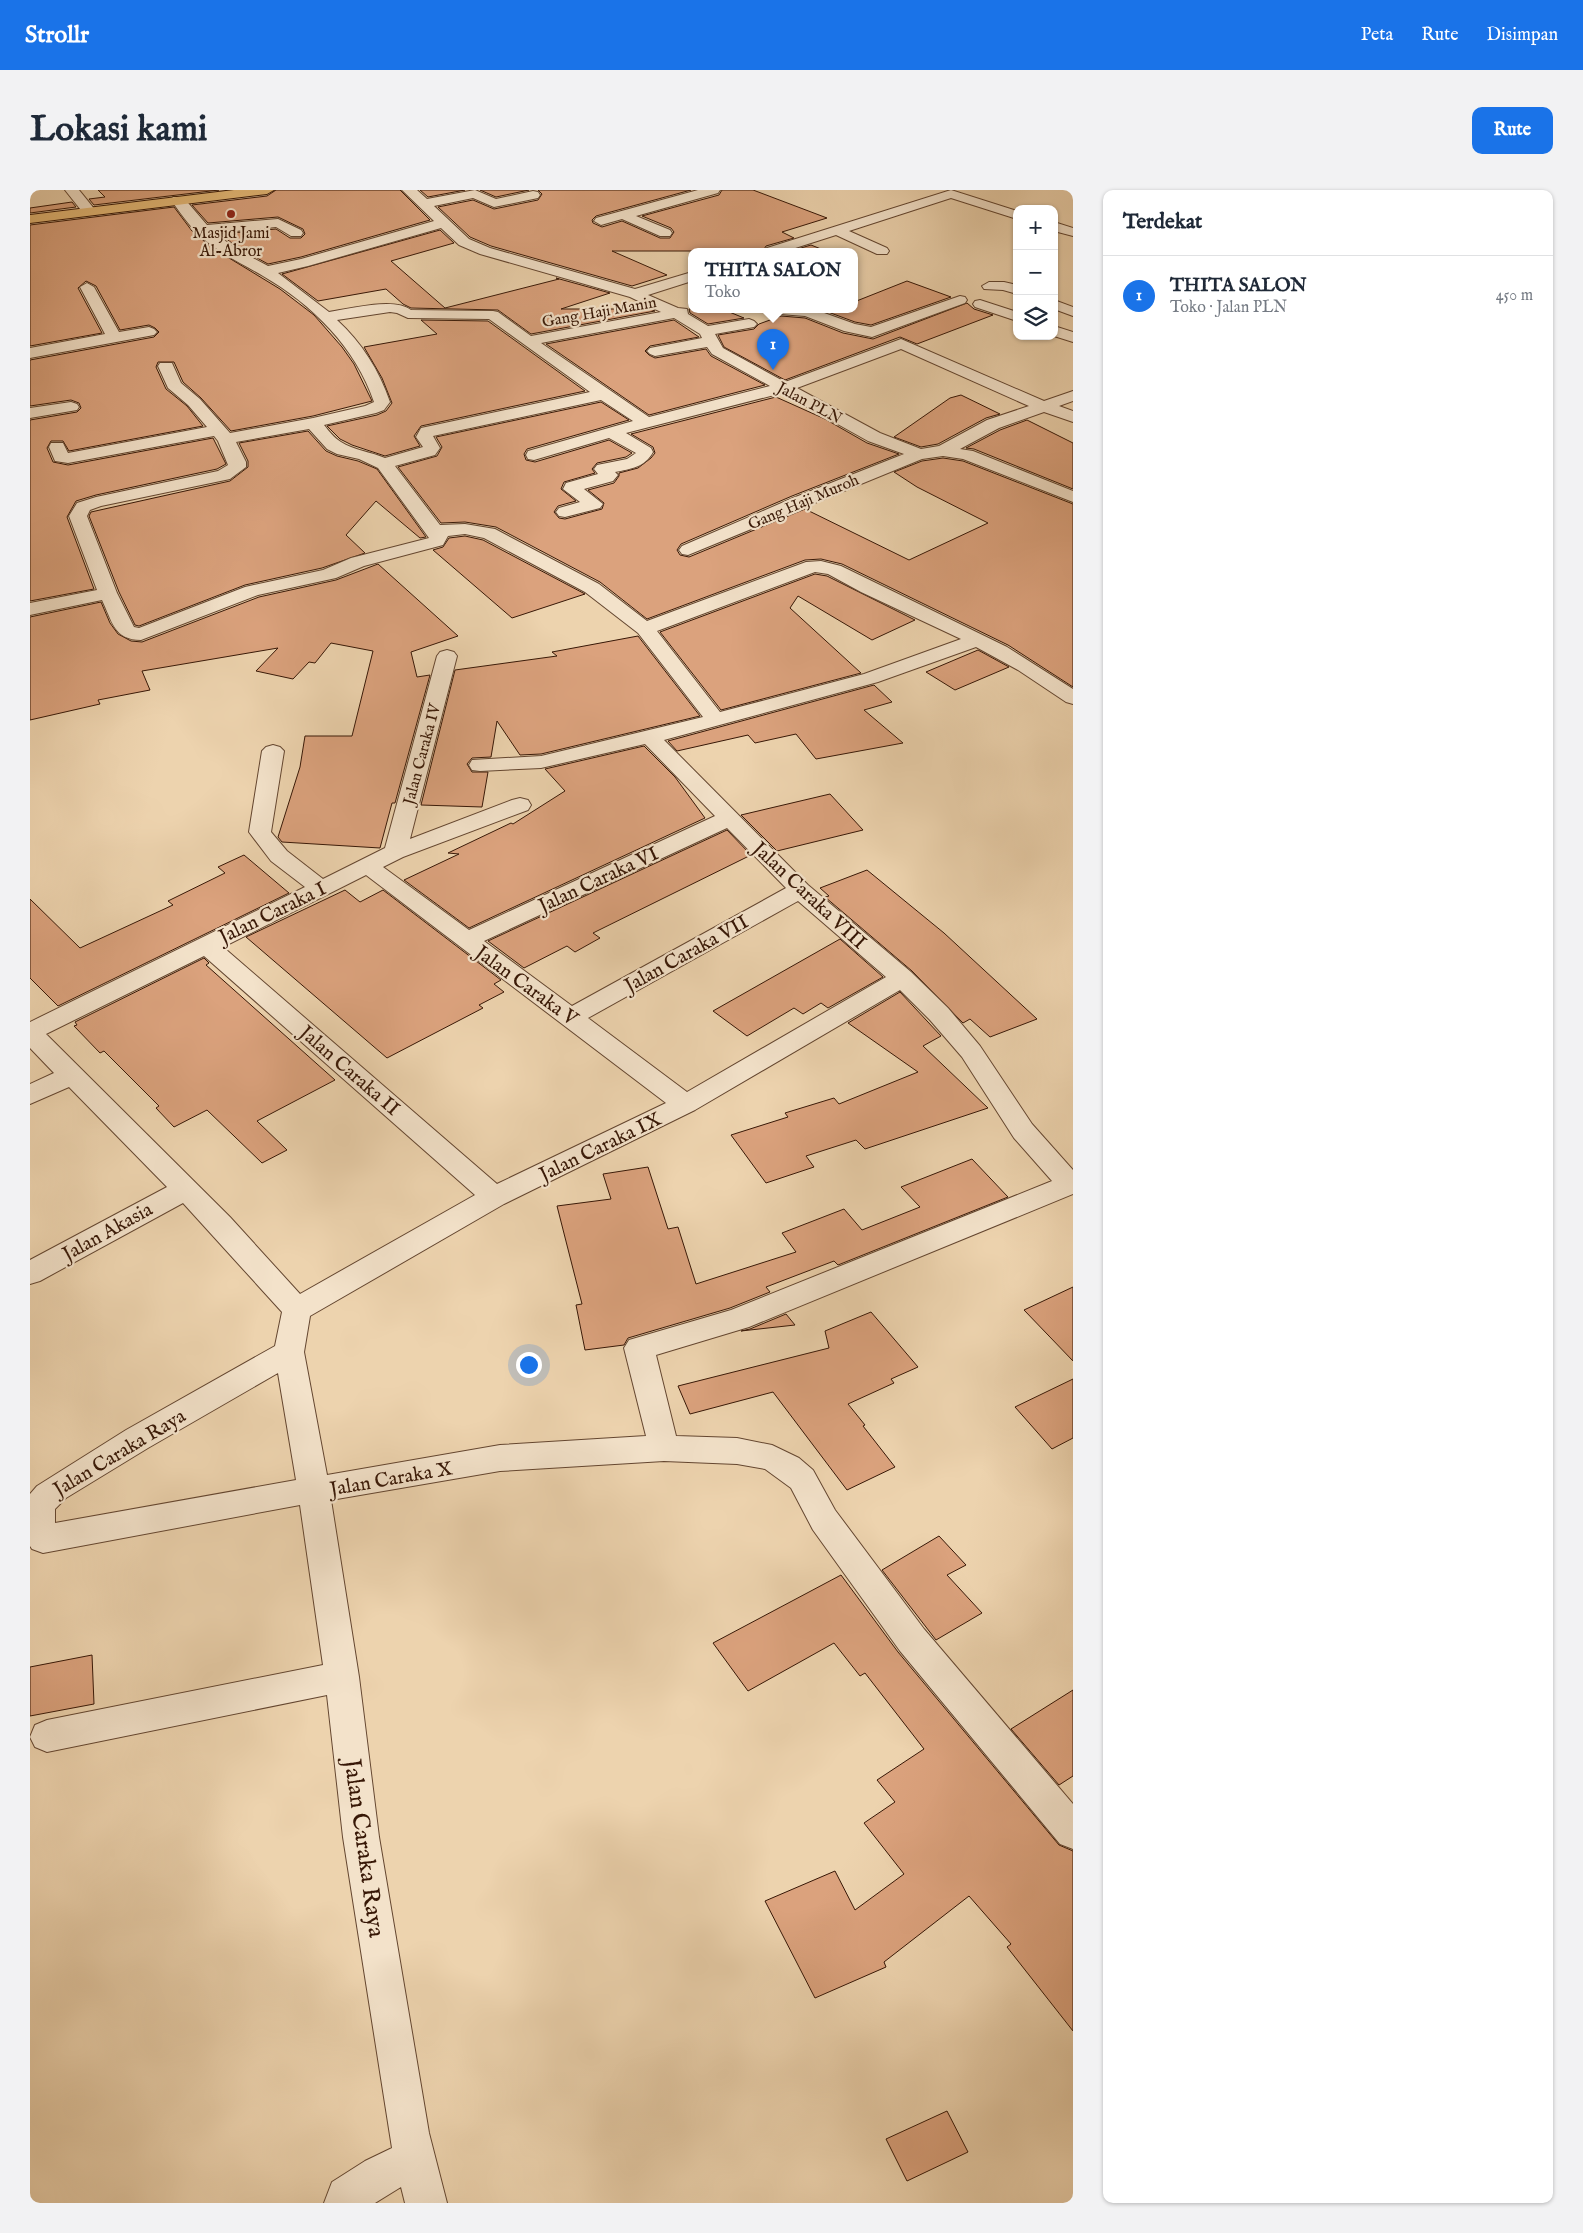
<!DOCTYPE html>
<html lang="id">
<meta charset="utf-8">
<style>
:root{--surface:#fff;--page:#f2f2f3;--text:#1f2937;--muted:#747a83;--line:#e0e1e3;--accent:#1a73e8}
body{margin:0;font-family:"IM FELL English",serif;background:var(--page);color:var(--text)}
.controls{position:absolute;right:15px;top:15px;display:grid;overflow:hidden;border-radius:10px;box-shadow:0 1px 4px #0004}
.controls button{width:45px;height:45px;display:grid;place-items:center;padding:0;border:0;border-bottom:1px solid var(--line);background:var(--surface);color:var(--text);font:25px sans-serif}
.you{position:absolute;left:498px;top:1174px;width:18px;height:18px;margin:-12px;border:4px solid #fff;border-radius:50%;background:#1a73e8;box-shadow:0 0 0 8px #1a73e833}
.badge{display:grid;place-items:center;width:32px;height:32px;border-radius:50%;background:var(--accent);color:#fff;font-size:16px;font-weight:700}
.pin{position:absolute;translate:-50% -41px;filter:drop-shadow(0 1px 2px #0008)}
.pin::after{content:'';position:absolute;top:26px;width:18px;height:15px;background:inherit;clip-path:polygon(0 0,100% 0,50% 100%)}
.popup{position:absolute;left:658px;top:58px;width:170px;height:65px;box-sizing:border-box;display:grid;place-content:center;border-radius:10px;background:var(--surface);filter:drop-shadow(0 1px 4px #0005);font-size:16px;white-space:nowrap;color:var(--muted)}
.popup b{font-size:19px;color:var(--text)}
.popup::after{content:'';position:absolute;left:50%;top:100%;margin-left:-10px;border:10px solid transparent;border-top-color:var(--surface)}
.list{margin:0;padding:0;list-style:none}
h2{display:flex;justify-content:space-between;align-items:center;height:65px;margin:0;padding:0 20px;font-size:21px}
h2 small{font-size:16px;font-weight:400;color:var(--muted)}
.list li{display:grid;grid-template-columns:32px 1fr auto;gap:15px;align-items:center;box-sizing:border-box;height:80px;padding:0 20px;border-top:1px solid var(--line)}
.list b{display:block;font-size:19px;white-space:nowrap}
.list p{margin:0;font-size:16px;white-space:nowrap;color:var(--muted)}
.list em{font-size:16px;font-style:normal;color:var(--muted)}
.icon{flex:none;width:28px;height:28px;fill:none;stroke:currentColor;stroke-width:2;stroke-linecap:round;stroke-linejoin:round}
.map{position:relative;flex:none;width:1043px;height:2013px;overflow:hidden;border-radius:10px}
header{display:flex;align-items:center;gap:30px;box-sizing:border-box;height:70px;padding:0 25px;background:var(--accent);color:#fff}
header strong{font-size:24px}
nav{display:flex;gap:28px;margin-inline-start:auto;font-size:18px}
.intro{display:flex;align-items:center;justify-content:space-between;box-sizing:border-box;height:120px;padding:0 30px}
h1{margin:0;font-size:35px}
.button{padding:12px 22px;border-radius:10px;background:var(--accent);color:#fff;font-size:18px;font-weight:700}
main{display:flex;gap:30px;padding:0 30px}
aside{flex:1;background:var(--surface);border-radius:10px;box-shadow:0 1px 4px #0004}
.map>svg:first-child{display:block}
.building{fill:#dba27d;stroke:#371706}
.lines{fill:none;stroke-linecap:round;stroke-linejoin:round}
.minor-casing{stroke:#644630;stroke-width:2}
.major-casing{stroke:#371706;stroke-width:2}
.minor{fill:#f3e2ca;fill-rule:evenodd}
.major{fill:#e6ba77;fill-rule:evenodd}
.poi-dot{fill:#8f2418;stroke:#f3e2ca;stroke-width:2}
.labels{text-anchor:middle;stroke-width:4.5;stroke-linejoin:round;paint-order:stroke}
.far-poi-label{font-size:16px;fill:#371706;stroke:#f3e2ca}
.far-street-label{font-size:16px;fill:#371706;stroke:#f3e2ca}
.street-label{font-size:20px;fill:#371706;stroke:#f3e2ca}
.near-street-label{font-size:24px;fill:#371706;stroke:#f3e2ca}
</style>
<header>
<strong>Strollr</strong>
<nav><a>Peta</a><a>Rute</a><a>Disimpan</a></nav>
</header>
<div class="intro"><h1>Lokasi kami</h1><a class="button">Rute</a></div>
<main>
<div class="map">
<svg width="1043" height="2013" viewBox="0 0 1043 2013">
<rect width="100%" height="100%" fill="#edd3ae"/>
<filter id="stains"><feTurbulence type="fractalNoise" baseFrequency=".004" numOctaves="4"/><feColorMatrix values="0 0 0 0 .2 0 0 0 0 .09 0 0 0 0 .02 0 0 0 .5 -.17"/></filter>
<radialGradient id="worn" r=".72"><stop offset=".6" stop-color="#630" stop-opacity="0"/><stop offset="1" stop-color="#630" stop-opacity=".3"/></radialGradient>
<g class="building">
<polygon points="68,0 189,0 64,15 59,9 75,7"/>
<polygon points="246,0 370,0 400,30 271,67 238,74 207,57 190,44 246,39 260,48 271,48 275,44 273,39 248,27 178,33 162,15 237,6"/>
<polygon points="390,0 435,0 398,7"/>
<polygon points="450,0 499,0 466,7"/>
<polygon points="508,0 661,0 566,26 562,30 563,33 572,37 592,31 630,48 640,48 644,42 641,38 612,26 689,5 692,0 723,0 797,28 752,42 764,48 736,56 733,61 582,61 637,85 602,96 461,56 440,47 408,17 443,10 464,19 508,10 512,4"/>
<polygon points="42,12 46,17 0,23 0,18"/>
<polygon points="144,17 162,41 181,57 250,99 284,125 312,157 324,174 342,211 283,226 201,241 171,208 153,192 144,172 128,172 126,177 136,199 157,216 173,236 39,261 33,251 21,251 17,258 23,272 38,275 183,248 196,274 187,279 66,305 46,311 37,327 64,399 0,411 0,230 47,222 51,218 49,213 41,210 0,216 0,170 124,147 129,142 125,138 119,135 90,140 66,96 56,91 48,98 72,143 0,156 0,35"/>
<polygon points="410,40 424,53 361,71 415,118 529,89 526,88 580,103 531,119 620,119 625,121 501,144 468,120 381,118 373,114 356,99 288,111 252,84"/>
<polygon points="781,55 796,61 761,61"/>
<polygon points="877,91 921,107 841,135 825,132 798,122 807,119 824,119 824,112"/>
<polygon points="937,113 944,119 963,125 887,154 870,147 755,190 694,157 688,145 724,139 729,134 751,126 775,128 813,143 843,149"/>
<polygon points="659,119 692,119 714,128 678,134 660,123"/>
<polygon points="391,130 458,131 555,201 391,236 384,246 390,256 355,266 322,255 310,249 297,236 347,225 356,221 362,213 352,188 334,157 407,144"/>
<polygon points="644,130 669,147 620,156 615,161 619,165 625,168 676,159 681,166 735,195 619,225 516,154"/>
<polygon points="931,205 970,224 956,228 908,254 891,257 864,247 920,208"/>
<polygon points="746,207 795,229 837,253 869,264 762,306 651,354 647,360 650,365 659,367 775,319 879,370 958,333 887,297 864,282 892,271 913,268 933,271 1043,314 1043,497 978,455 812,374 791,369 775,370 617,429 570,392 466,337 435,332 411,333 368,277 407,266 412,257 406,247 571,212 599,230 497,259 494,264 496,270 505,272 579,250 602,263 596,267 567,273 562,279 565,283 534,292 531,299 546,311 528,316 524,322 529,328 535,329 572,319 574,313 558,300 584,293 589,286 589,283 608,278 621,268 625,263 623,257 601,244"/>
<polygon points="997,230 1043,253 1043,299 944,259 936,258 970,240"/>
<polygon points="278,241 296,261 307,266 328,271 347,279 396,347 390,348 346,311 316,345 335,363 292,378 215,395 109,436 105,435 89,402 59,326 61,322 200,291 218,277 218,271 209,253"/>
<polygon points="435,346 453,350 555,404 482,428 403,360 413,357 419,348"/>
<polygon points="348,374 428,446 381,462 387,487 400,485 365,613 362,613 350,658 252,652 248,647 270,577 275,546 322,546 343,461 301,453 285,473 279,472 263,489 226,481 248,458 112,481 120,500 68,510 70,514 0,530 0,427 71,412 80,433 88,444 101,451 112,452 229,407 306,390"/>
<polygon points="785,384 797,386 885,430 842,450 768,406 760,418 831,483 691,520 630,442"/>
<polygon points="608,446 670,526 511,564 490,565 467,531 461,567 442,568 437,574 442,582 458,582 452,617 391,615 425,480 527,466 522,462"/>
<polygon points="948,460 979,477 925,500 896,482"/>
<polygon points="844,495 862,512 834,520 873,553 786,569 766,544 725,553 718,545 647,561 638,551"/>
<polygon points="614,556 645,587 675,628 439,738 374,690 429,664 418,663 481,633 483,634 535,601 515,579"/>
<polygon points="800,604 833,640 747,661 711,625"/>
<polygon points="697,640 721,665 563,743 570,748 545,762 537,756 494,778 458,751"/>
<polygon points="214,665 259,703 28,816 0,788 0,709 50,758 143,715 138,711 195,683 188,677"/>
<polygon points="837,680 914,743 1007,829 960,847 940,829 933,833 882,781 795,707 799,706 790,698"/>
<polygon points="315,700 330,712 353,700 471,790 464,794 474,802 449,815 453,818 357,868 216,747"/>
<polygon points="810,749 853,787 798,818 791,813 773,824 764,818 717,846 683,821"/>
<polygon points="174,768 179,773 176,775 305,890 227,931 257,960 232,973 177,920 144,937 126,918 129,916 74,861 70,863 44,836 47,835 45,832"/>
<polygon points="870,802 911,846 893,856 958,918 835,959 826,950 776,966 784,977 736,993 701,945 758,927 755,923 804,908 809,914 888,882 818,833"/>
<polygon points="942,969 978,1007 808,1075 804,1071 736,1097 740,1102 700,1118 598,1148 594,1155 555,1160 546,1115 552,1114 527,1016 581,1009 573,984 618,977 638,1039 648,1037 666,1094 766,1062 752,1043 814,1019 832,1040 890,1017 871,997"/>
<polygon points="1043,1097 1043,1171 994,1120"/>
<polygon points="841,1122 888,1177 861,1189 864,1193 818,1214 835,1235 833,1236 865,1277 817,1300 743,1202 660,1224 648,1196 799,1158 795,1141"/>
<polygon points="756,1124 765,1135 711,1141 720,1139"/>
<polygon points="1043,1189 1043,1248 1022,1259 985,1217"/>
<polygon points="909,1346 936,1375 917,1385 952,1423 906,1450 852,1380"/>
<polygon points="811,1385 868,1462 1029,1655 1043,1661 1043,1841 977,1757 981,1754 939,1706 854,1772 856,1777 785,1808 735,1711 805,1681 825,1720 874,1684 834,1633 865,1612 847,1590 894,1559 835,1483 830,1486 804,1453 718,1501 683,1453"/>
<polygon points="62,1465 64,1514 0,1526 0,1477"/>
<polygon points="1043,1500 1043,1586 1029,1595 981,1539"/>
<polygon points="917,1921 938,1962 877,1991 856,1949"/>
</g>
<g class="lines">
<g class="minor-casing">
<g id="minor">
<polygon points="35,0 49,0 66,21 64,24 54,24"/>
<path d="M372 0H387L397 9 445 0 466 9 503 1 508 2 510 5 508 8 464 17 443 8 404 16 439 49 460 58 605 99 662 82V91L618 105 648 118 657 119 658 124 678 136 719 129 724 131 727 134 724 137 685 144 693 158 755 192 871 149 1014 211 1043 201V211L1029 216 1043 221V232L1014 222 969 238 930 259 943 261 1043 301V312L933 269 913 266 892 269 658 365 652 364 649 360 652 356 763 308 874 264 838 251 752 203 596 243 621 258 623 262C615 277 601 279 585 282L588 285 583 291 554 299 573 314 570 318 535 327 529 326 526 322 529 318 550 312 533 299 536 293 568 284 564 279 567 275 597 269 606 263 579 248 504 270 498 269 496 265 498 261 603 231 571 210 403 246 410 258 405 265 365 276 410 335 435 334 465 339 569 394 617 431 776 372 791 371 811 376 977 457 1043 499V514L1036 512 988 480 946 457 848 492 634 550 778 695 881 782 918 818 950 856 1002 934 1043 980V1004L719 1137 626 1165 646 1246 707 1248 742 1255 769 1268 783 1280 805 1320 894 1439 1043 1614V1659L1030 1654 870 1461 783 1340 761 1298 735 1279 707 1274 634 1271 470 1281 301 1310 329 1487 349 1647 399 1943 417 2013H375L371 1997 345 2013H294L302 1992 335 1971 362 1958 313 1647 297 1505 17 1562 5 1557 0 1547 5 1535 17 1530 293 1475 270 1315 13 1363 2 1359 0 1356V1304L7 1296 96 1240 245 1156 252 1122 153 1013 10 1091 0 1094V1070L137 997 39 897 0 914V894L24 883 0 858V832L275 697 241 671 219 642 232 561 236 557 243 555 250 557 254 561 241 642 257 661 293 689 355 658 407 466 410 462 417 460 424 462 427 466 380 649 482 610 490 608 498 610 501 615 498 620 373 667 353 677 439 740 685 626 615 554 511 578 450 581 442 580 439 575 442 570 511 566 673 527 608 443 555 402 454 348 435 344 418 346 413 355 334 376 306 388 228 405 111 450C84 450 82 431 72 410L0 425V413L67 400 39 326 47 313 66 307 188 281 198 275 188 251 184 246 38 273 25 271 19 257 21 253H33L38 263 177 237 158 215 138 198 128 176 130 173H142L151 193 170 209 200 243 283 228 335 216 344 212C326 158 282 114 233 86 211 73 185 61 167 43 158 34 149 21 141 10L143 7H153L177 35 248 29 271 40 273 43 271 46H261L246 37 185 43 206 59 238 76 271 69 404 31ZM411 38 429 55 450 64 600 107 631 122 501 146 468 122 463 121 381 120C364 107 320 119 299 122L248 83 278 76ZM360 122 367 123 378 128 459 129 560 202 391 238 386 247 393 257 355 268C341 262 323 260 311 252 304 248 299 241 294 235L346 223 354 220 360 212C349 180 332 153 307 130ZM644 128 670 144 672 148 620 158 617 161 620 164 625 166 677 157 682 164 740 196 619 227 511 153ZM871 159 992 213 999 216 957 230 909 256 891 259 850 243 767 198ZM279 239 297 259 307 264 329 269 348 278 399 348 321 368 293 380 215 397 109 438 104 437 87 403 57 326 60 320 71 316 200 289 216 277V272L206 252ZM785 382 798 384 831 402 931 449 834 484 690 522 627 441ZM697 638 756 698 542 816 454 751ZM336 685 636 913 467 994 193 757ZM768 711 856 787 657 902 558 828ZM174 766 445 1005 270 1104 200 1027 16 844ZM870 800 900 830 932 867 984 948 1022 991 701 1120 599 1150 594 1158 616 1246 470 1255 297 1285 274 1162 280 1126 474 1014 665 920ZM248 1183 266 1290 25 1333V1319L36 1308 118 1258Z"/>
<polygon points="668,0 690,0 688,3 606,26 640,40 642,43 640,46 630,46 592,29 571,35 564,31 566,28"/>
<polygon points="921,0 987,21 987,29 921,8 819,41 857,58 859,61 857,64 847,64 806,45 756,61 735,61 737,58"/>
<polygon points="1024,32 1043,38 1043,46 1024,41"/>
<polygon points="959,92 974,92 987,95 987,104 973,100 954,99 952,96"/>
<polygon points="57,93 64,97 89,142 119,137 124,139 127,142 124,145 0,168 0,158 75,144 50,97"/>
<polygon points="930,106 935,107 937,110 935,113 842,147 814,141 775,126 750,124 748,121 749,119 783,119 825,134 841,137"/>
<polygon points="950,110 987,122 987,131 945,117 943,114 945,111"/>
<polygon points="1024,110 1043,117 1043,126 1024,119"/>
<polygon points="1024,136 1043,142 1043,152 1024,146"/>
<polygon points="41,212 47,214 49,217 47,220 0,228 0,218"/>
</g>
</g>
<g class="major-casing">
<polygon id="major" points="204,0 244,0 237,4 0,33 0,25"/>
</g>
<use href="#minor" class="minor"/>
<use href="#major" class="major"/>
</g>
<circle class="poi-dot" cx="201" cy="24" r="5"/>
<g class="labels">
<g class="far-poi-label">
<text x="201" y="48">Masjid Jami<tspan x="201" dy="18">Al-Abror</tspan></text>
</g>
<g class="far-street-label">
<text transform="translate(569 121) rotate(-10)" y="6">Gang Haji Manin</text>
<text transform="translate(780 212) rotate(28)" y="6">Jalan PLN</text>
<text transform="translate(773 311) rotate(-23)" y="6">Gang Haji Muroh</text>
<text transform="translate(391 564) rotate(-75)" y="6">Jalan Caraka IV</text>
</g>
<g class="street-label">
<text transform="translate(568 689) rotate(-25)" y="7">Jalan Caraka VI</text>
<text transform="translate(780 705) rotate(43)" y="7">Jalan Caraka VIII</text>
<text transform="translate(242 722) rotate(-26)" y="7">Jalan Caraka I</text>
<text transform="translate(656 763) rotate(-29)" y="7">Jalan Caraka VII</text>
<text transform="translate(497 795) rotate(36)" y="7">Jalan Caraka V</text>
<text transform="translate(320 880) rotate(41)" y="7">Jalan Caraka II</text>
<text transform="translate(570 956) rotate(-26)" y="7">Jalan Caraka IX</text>
<text transform="translate(77 1041) rotate(-29)" y="7">Jalan Akasia</text>
<text transform="translate(89 1262) rotate(-31)" y="7">Jalan Caraka Raya</text>
<text transform="translate(361 1288) rotate(-10)" y="7">Jalan Caraka X</text>
</g>
<g class="near-street-label">
<text transform="translate(335 1658) rotate(82)" y="8">Jalan Caraka Raya</text>
</g>
</g>
<rect width="100%" height="100%" filter="url(#stains)"/>
<rect width="100%" height="100%" fill="url(#worn)"/>
</svg>
<div class="controls">
<button>+</button>
<button>−</button>
<button><svg class="icon" aria-label="layers" viewBox="0 0 24 24"><path d="M12 4l9 5-9 5-9-5zM3 14l9 5 9-5"/></svg></button>
</div>
<div class="you"></div>
<div class="pin badge" style="left:743px;top:180px">1</div>
<div class="popup"><b>THITA SALON</b>Toko</div>
</div>
<aside>
<h2>Terdekat<small></small></h2>
<ul class="list">
<li><span class="badge">1</span><div><b>THITA SALON</b><p>Toko · Jalan PLN</p></div><em>450 m</em></li>
</ul>
</aside>
</main>
